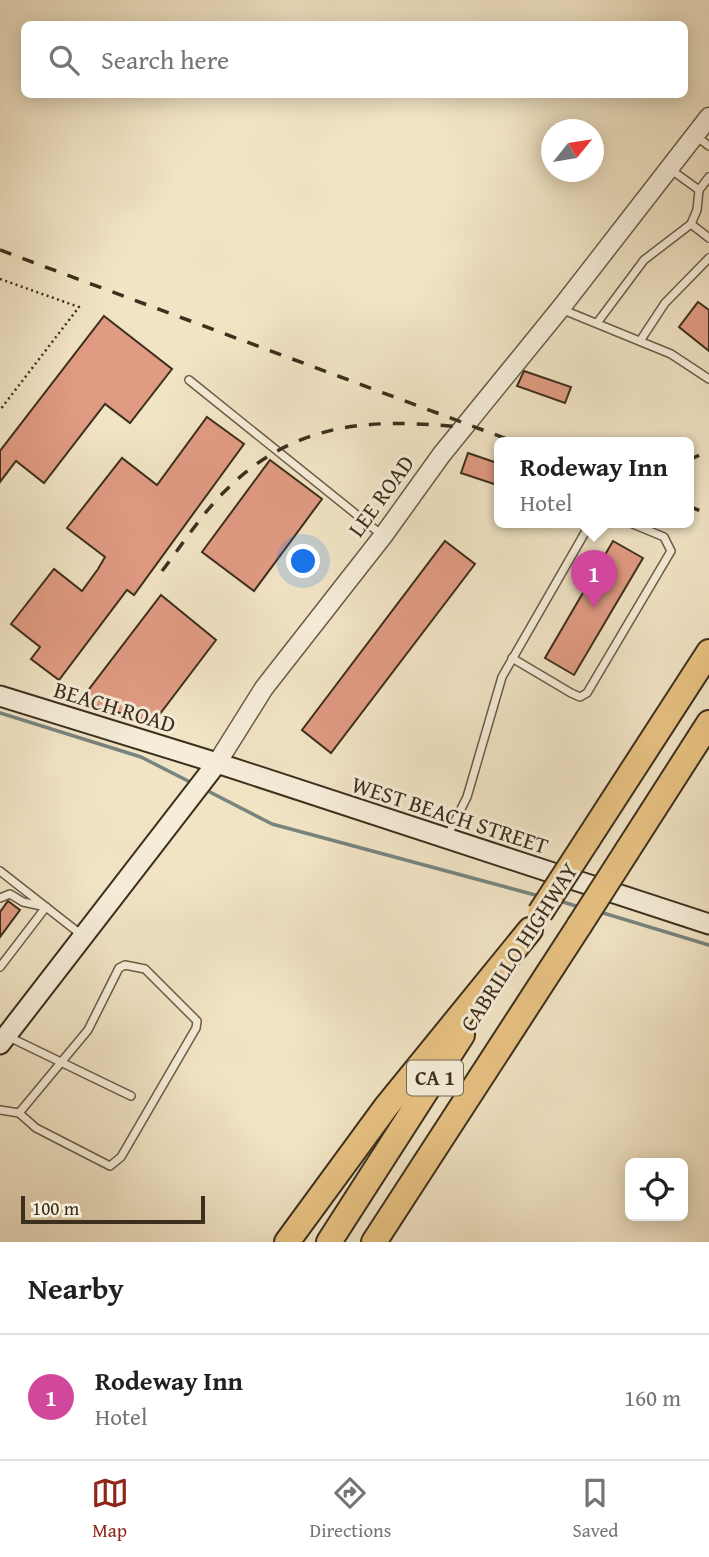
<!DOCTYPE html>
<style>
:root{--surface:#fff;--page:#f2f2f2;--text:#202124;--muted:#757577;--line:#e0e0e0;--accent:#8f2418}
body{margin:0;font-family:"Gentium Book Plus",serif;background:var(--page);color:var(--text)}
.controls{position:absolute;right:21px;bottom:21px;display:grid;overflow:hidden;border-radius:10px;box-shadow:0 4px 18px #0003}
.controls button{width:63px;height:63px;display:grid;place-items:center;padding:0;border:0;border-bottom:2px solid var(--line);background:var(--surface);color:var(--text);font:35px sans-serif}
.compass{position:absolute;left:541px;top:119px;width:63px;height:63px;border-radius:50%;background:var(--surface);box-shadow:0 4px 18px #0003;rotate:60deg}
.scale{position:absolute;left:21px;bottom:18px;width:184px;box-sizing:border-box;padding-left:7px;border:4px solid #3c2f1d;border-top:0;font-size:19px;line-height:24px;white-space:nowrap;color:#3c2f1d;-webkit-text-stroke:5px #f6edd9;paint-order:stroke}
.you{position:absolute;left:304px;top:562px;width:24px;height:24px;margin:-18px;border:5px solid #fff;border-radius:50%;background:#1a73e8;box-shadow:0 0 0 10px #1a73e833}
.badge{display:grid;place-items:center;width:46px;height:46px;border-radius:50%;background:var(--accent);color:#fff;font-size:23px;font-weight:700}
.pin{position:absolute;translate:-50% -58px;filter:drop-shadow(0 2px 4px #0008)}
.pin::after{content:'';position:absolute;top:37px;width:24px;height:21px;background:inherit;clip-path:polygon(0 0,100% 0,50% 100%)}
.popup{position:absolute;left:494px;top:437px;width:200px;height:91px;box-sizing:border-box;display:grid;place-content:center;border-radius:10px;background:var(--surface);filter:drop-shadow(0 2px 5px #0005);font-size:23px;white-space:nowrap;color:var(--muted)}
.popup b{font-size:26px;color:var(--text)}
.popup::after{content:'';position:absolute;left:50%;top:100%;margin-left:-14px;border:14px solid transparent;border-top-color:var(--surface)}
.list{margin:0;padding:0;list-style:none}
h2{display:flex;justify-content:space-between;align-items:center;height:91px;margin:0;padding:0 28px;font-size:30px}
h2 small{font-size:23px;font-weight:400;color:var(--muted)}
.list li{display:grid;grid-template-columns:46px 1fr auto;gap:21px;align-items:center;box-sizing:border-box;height:126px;padding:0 28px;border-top:2px solid var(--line)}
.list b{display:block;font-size:26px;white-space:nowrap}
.list p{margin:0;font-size:23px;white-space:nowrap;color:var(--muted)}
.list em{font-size:23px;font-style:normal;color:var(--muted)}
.icon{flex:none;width:38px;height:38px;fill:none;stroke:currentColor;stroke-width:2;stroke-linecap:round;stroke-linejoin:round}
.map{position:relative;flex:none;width:709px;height:1242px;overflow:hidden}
.search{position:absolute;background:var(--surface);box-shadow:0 4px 18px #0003;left:21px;right:21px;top:21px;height:77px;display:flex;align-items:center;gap:18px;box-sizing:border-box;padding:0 24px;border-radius:10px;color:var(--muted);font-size:26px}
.sheet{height:217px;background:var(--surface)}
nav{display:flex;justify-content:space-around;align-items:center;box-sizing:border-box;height:98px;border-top:2px solid var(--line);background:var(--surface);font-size:19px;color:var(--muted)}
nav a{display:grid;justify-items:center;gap:4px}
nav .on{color:var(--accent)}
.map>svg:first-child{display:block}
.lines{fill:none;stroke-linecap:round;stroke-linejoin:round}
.stream{stroke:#78847f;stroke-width:3.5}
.building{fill:#e19b83;stroke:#3c2f1d;stroke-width:2}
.service-casing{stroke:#695c47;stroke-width:10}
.tertiary-casing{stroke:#695c47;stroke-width:21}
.secondary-casing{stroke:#3c2f1d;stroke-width:23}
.motorway-casing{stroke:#3c2f1d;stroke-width:28}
.path{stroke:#3c2f1d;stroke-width:2.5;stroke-dasharray:2 3.5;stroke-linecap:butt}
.service{stroke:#f6edd9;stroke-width:7}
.tertiary{stroke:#f6edd9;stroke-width:18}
.secondary{stroke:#f6edd9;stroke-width:19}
.motorway{stroke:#e8c282;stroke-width:24}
.rail{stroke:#3c2f1d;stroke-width:3.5;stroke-dasharray:12 12;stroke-linecap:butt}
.motorway-bridge-casing{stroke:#3c2f1d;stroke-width:28;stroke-linecap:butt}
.motorway-bridge{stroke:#e8c282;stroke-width:24}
.labels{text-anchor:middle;stroke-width:6;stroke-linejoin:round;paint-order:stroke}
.shield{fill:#f6edd9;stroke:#746855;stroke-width:2}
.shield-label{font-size:21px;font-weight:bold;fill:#3c2f1d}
.street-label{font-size:23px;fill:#3c2f1d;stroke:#f6edd9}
</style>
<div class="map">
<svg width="709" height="1242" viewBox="0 0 709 1242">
<rect width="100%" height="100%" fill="#f1e4c5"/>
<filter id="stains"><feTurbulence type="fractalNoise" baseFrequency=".00286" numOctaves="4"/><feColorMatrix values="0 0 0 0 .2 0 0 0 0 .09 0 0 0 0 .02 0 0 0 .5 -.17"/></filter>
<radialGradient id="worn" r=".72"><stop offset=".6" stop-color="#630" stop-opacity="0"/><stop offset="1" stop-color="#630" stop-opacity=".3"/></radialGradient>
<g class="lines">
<g class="stream">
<polyline points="0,713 141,757 194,784"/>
<polyline points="204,789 272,824 539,896"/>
<polyline points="560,901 579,907"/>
<polyline points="600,912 709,945"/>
</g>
</g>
<g class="building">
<polygon points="698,302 709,310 709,351 679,327"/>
<polygon points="104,316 172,369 130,423 105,404 44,483 16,461 0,482 0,451"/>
<polygon points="524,371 571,387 565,403 517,386"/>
<polygon points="207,417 244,444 134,595 127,590 59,680 31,659 40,647 11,624 54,569 82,591 98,569 105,557 67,528 122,458 157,485"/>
<polygon points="468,453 500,464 497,485 461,473"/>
<polygon points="270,460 322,499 254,591 202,552"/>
<polygon points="445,541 475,564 331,753 302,730"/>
<polygon points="613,541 643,558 574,675 545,658"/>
<polygon points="161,595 216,640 153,723 80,701"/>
<polygon points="8,901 20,910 0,937 0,912"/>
</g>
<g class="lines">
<g class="service-casing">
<g id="service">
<polyline points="696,136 709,146"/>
<polyline points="699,190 709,177"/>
<polyline points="691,224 709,238"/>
<polyline points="561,309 671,354 709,379"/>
<polyline points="597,323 644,260 691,224 697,210 699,190 670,169"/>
<polyline points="640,341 665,303 709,258"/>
<polyline points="189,380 382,535"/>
<polyline points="512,658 571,693 580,697 587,693 671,551 664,537 628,522"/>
<polyline points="448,835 467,797 502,677 591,522"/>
<polyline points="0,871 83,936"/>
<polyline points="0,898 10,894 23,902 46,907 0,967"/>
<polygon points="125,965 145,969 197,1021 196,1028 121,1157 110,1166 36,1128 19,1113 88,1030 119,968"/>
<polyline points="9,1037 131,1096"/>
<polyline points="0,1110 19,1113"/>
</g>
</g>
<g class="tertiary-casing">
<polyline id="tertiary" points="217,763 264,688 383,536 442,454 560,309 709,117"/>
</g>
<g class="secondary-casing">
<g id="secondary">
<polyline points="0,696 217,763 709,924"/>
<polyline points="0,1044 217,763"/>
</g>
</g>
<g class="motorway-casing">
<g id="motorway">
<polyline points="588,839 709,652"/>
<polyline points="627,851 709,723"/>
<polyline points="287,1242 386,1107 530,930"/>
<polyline points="329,1242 462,1035"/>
<polyline points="374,1242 579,926"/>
</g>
</g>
<polyline class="path" points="0,279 79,307 0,410"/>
<use href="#service" class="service"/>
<use href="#tertiary" class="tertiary"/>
<use href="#secondary" class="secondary"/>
<use href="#motorway" class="motorway"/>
<g class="rail">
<polyline points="0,250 515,442"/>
<polyline points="688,460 709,451"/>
<polyline points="688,506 709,514"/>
<path d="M162 571C182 545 201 515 224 492 293 422 368 418 460 427"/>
</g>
<g class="motorway-bridge-casing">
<g id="motorway-bridge">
<polyline points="540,913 588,839"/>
<polyline points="579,926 627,851"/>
</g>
</g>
<use href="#motorway-bridge" class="motorway-bridge"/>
</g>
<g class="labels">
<rect class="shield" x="407" y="1060.5" width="56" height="35" rx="5"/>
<g class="shield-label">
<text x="435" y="1085">CA 1</text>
</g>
<g class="street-label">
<text transform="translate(381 496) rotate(-54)" y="8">LEE ROAD</text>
<text transform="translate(115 707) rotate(17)" y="8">BEACH ROAD</text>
<text transform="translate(450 815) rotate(18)" y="8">WEST BEACH STREET</text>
<text transform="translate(519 947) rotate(-57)" y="8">CABRILLO HIGHWAY</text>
</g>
</g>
<rect width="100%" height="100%" filter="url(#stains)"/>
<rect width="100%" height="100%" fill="url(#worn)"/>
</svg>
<div class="controls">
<button><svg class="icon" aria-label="locate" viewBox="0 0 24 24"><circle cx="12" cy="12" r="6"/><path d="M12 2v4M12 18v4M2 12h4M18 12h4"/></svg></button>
</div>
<svg class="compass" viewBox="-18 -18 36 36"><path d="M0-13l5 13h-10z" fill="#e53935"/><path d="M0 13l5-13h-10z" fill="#757577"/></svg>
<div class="scale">100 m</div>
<div class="you"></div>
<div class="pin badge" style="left:594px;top:608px;background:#d1479c">1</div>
<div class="popup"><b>Rodeway Inn</b>Hotel</div>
<div class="search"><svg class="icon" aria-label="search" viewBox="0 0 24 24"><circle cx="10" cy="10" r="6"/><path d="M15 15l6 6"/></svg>Search here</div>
</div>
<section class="sheet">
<h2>Nearby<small></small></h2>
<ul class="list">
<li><span class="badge" style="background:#d1479c">1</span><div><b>Rodeway Inn</b><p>Hotel</p></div><em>160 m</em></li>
</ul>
</section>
<nav>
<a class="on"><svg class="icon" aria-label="map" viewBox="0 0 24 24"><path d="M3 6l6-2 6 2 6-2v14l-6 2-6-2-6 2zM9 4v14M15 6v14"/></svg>Map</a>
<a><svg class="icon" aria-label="directions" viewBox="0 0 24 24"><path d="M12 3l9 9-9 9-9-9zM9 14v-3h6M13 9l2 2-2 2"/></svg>Directions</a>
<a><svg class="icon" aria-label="saved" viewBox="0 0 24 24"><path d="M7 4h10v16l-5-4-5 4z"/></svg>Saved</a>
</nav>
